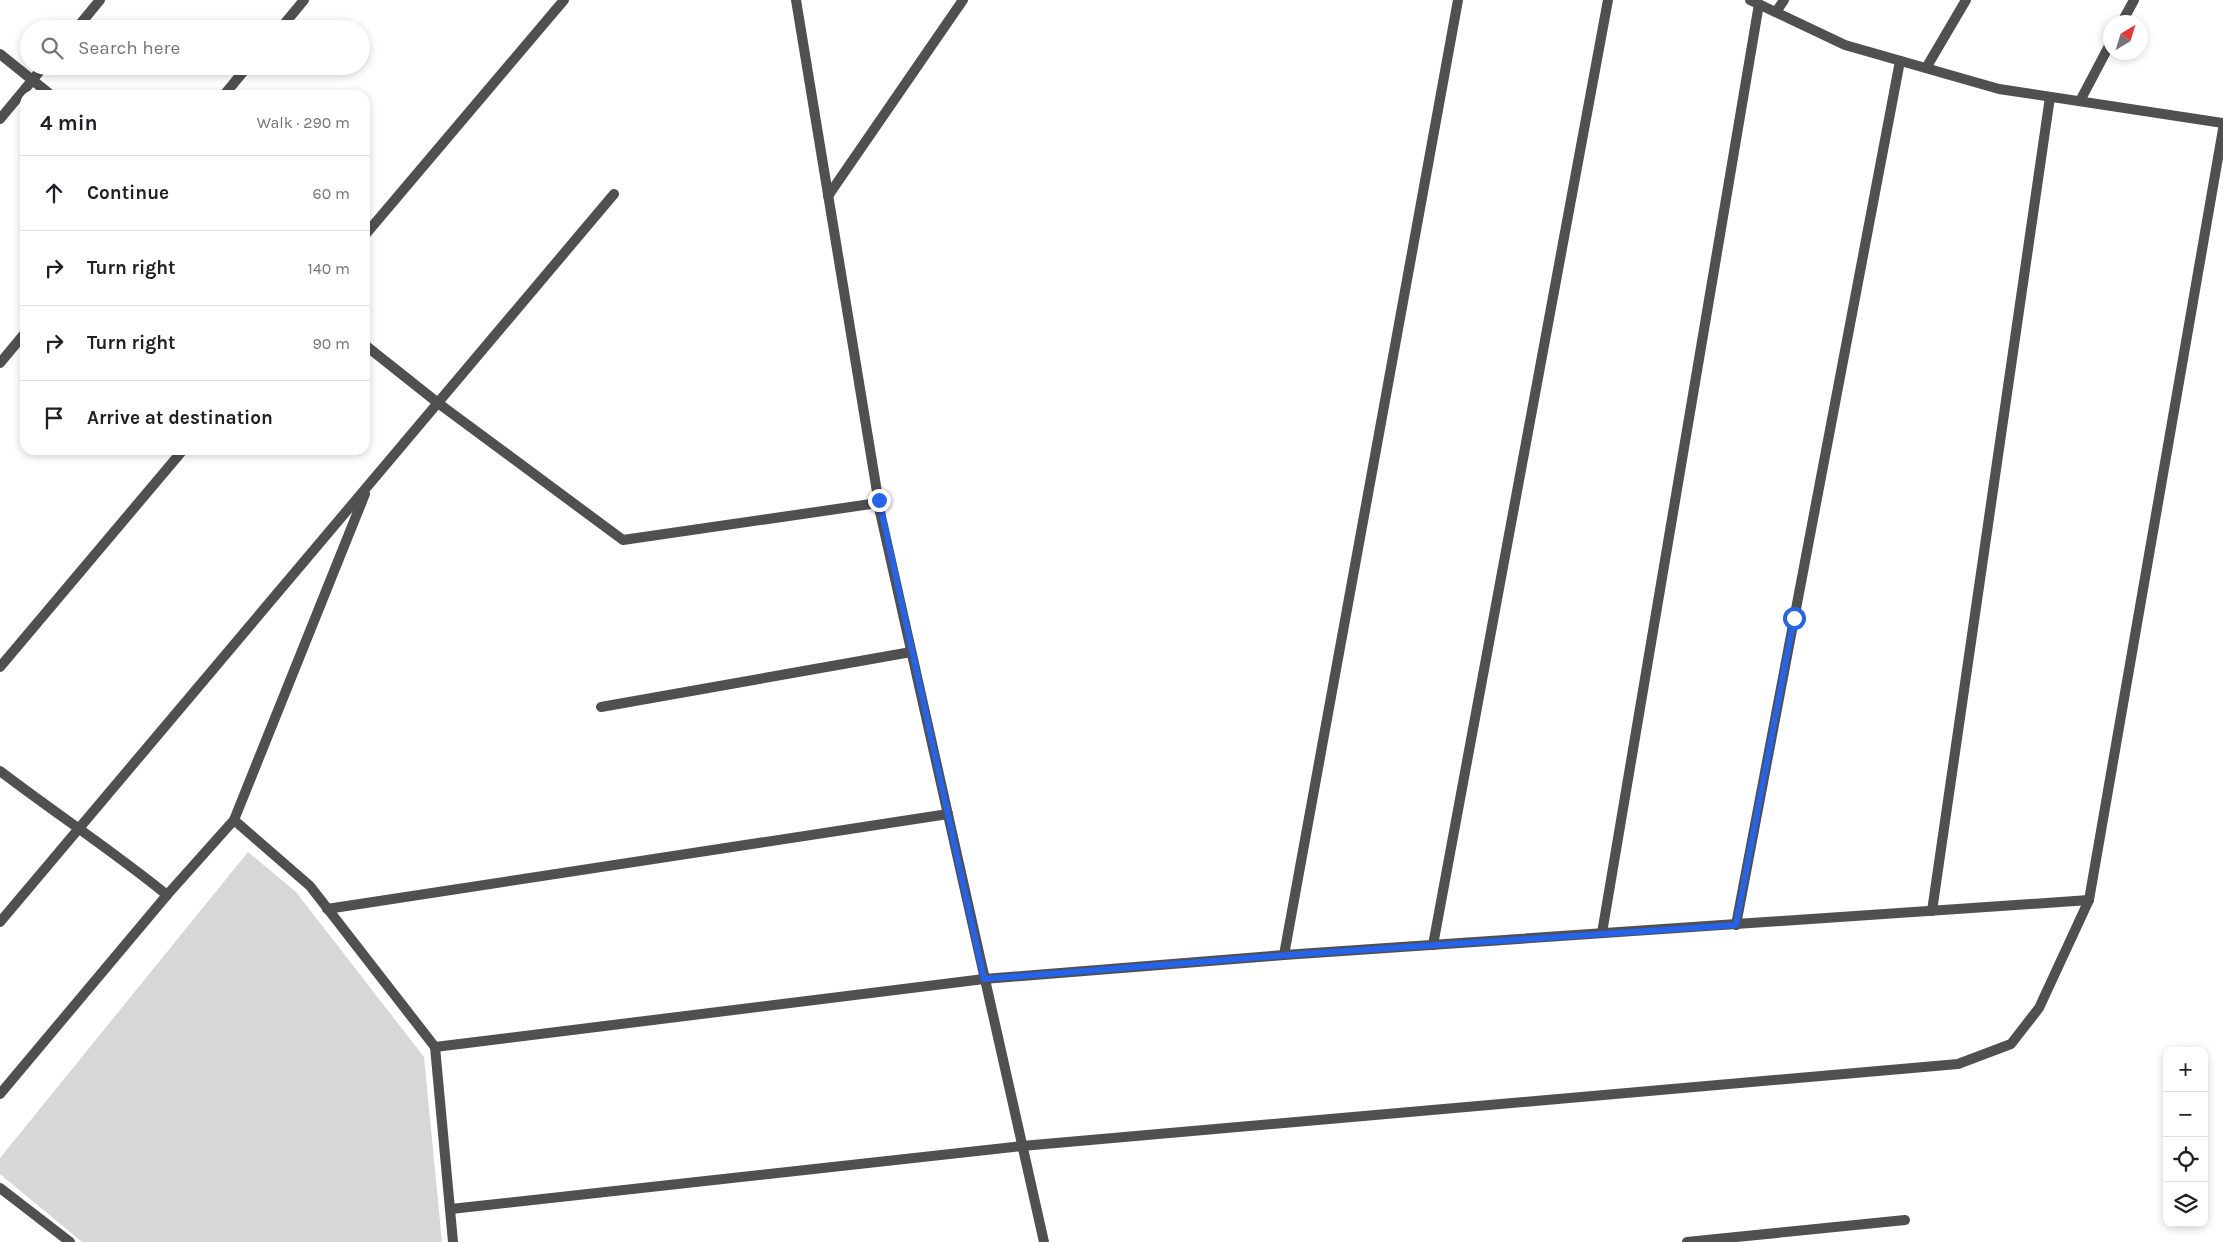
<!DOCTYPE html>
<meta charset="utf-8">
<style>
:root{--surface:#fff;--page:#f2f2f2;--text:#202124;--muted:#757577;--line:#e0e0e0}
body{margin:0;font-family:Karla,sans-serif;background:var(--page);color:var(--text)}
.controls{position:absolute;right:15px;bottom:15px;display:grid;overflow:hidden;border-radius:10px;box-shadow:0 2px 8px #0003}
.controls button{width:45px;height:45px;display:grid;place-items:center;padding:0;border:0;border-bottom:1px solid var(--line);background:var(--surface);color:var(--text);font:25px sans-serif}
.compass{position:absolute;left:2103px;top:15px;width:45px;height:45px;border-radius:50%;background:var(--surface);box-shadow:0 2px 8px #0003;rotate:38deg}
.stop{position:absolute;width:15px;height:15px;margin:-11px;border:4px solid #2563eb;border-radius:50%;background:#fff}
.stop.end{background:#2563eb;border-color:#fff;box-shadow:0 1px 5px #0008}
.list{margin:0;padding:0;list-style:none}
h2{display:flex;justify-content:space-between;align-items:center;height:65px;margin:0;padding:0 20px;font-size:21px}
h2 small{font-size:16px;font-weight:400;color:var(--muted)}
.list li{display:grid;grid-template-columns:32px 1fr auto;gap:15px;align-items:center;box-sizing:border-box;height:75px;padding:0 20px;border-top:1px solid var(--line)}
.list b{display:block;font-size:19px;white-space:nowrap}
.list em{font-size:16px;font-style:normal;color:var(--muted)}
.icon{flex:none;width:28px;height:28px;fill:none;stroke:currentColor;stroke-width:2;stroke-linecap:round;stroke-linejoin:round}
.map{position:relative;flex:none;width:2223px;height:1242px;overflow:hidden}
.search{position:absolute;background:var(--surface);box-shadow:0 2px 8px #0003;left:20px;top:20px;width:350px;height:55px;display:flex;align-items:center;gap:12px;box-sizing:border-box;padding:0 18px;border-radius:28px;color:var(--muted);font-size:19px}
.panel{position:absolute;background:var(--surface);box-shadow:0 2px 8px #0003;left:20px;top:90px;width:350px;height:365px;border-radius:15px}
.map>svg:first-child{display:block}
.green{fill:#d7d7d7}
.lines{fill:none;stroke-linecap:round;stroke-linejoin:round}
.street{stroke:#505050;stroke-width:10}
.route{stroke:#2563eb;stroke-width:6}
</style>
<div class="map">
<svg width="2223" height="1242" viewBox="0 0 2223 1242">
<rect width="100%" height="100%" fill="#fff"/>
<polygon class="green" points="248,852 296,892 424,1057 442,1242 82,1242 0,1174 0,1158"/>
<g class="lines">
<g class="street">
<polyline points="796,0 880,510"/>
<polyline points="1750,0 1845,45 1999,89 2223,123"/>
<polyline points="1776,12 1784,0"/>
<polyline points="2122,22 2134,0"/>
<polyline points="76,29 100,0"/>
<polyline points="280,29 304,0"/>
<polyline points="0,54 51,95"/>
<polyline points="1926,68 1966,0"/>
<polyline points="224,95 248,66"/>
<polyline points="2080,101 2110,44"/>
<polyline points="0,119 44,66"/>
<polyline points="828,196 963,0"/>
<polyline points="365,235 564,0"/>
<polyline points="365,345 438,403 623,540 878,503 1044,1242"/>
<polyline points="0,363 25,333"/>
<polyline points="0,667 183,450"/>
<polyline points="601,707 911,652"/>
<path d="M0 771C55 813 113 851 167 895"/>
<polyline points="234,820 310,886 435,1047 453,1242"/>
<polyline points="327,909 948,814"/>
<polyline points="1932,911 2050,97"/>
<polyline points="0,922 614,194"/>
<polyline points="1736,925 1900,61"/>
<polyline points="1602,933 1759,4"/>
<polyline points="1433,945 1608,0"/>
<polyline points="1284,955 1458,0"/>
<polyline points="435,1047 984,979 1284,955 2089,900"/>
<polyline points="0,1094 167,895 234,820 365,494"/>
<polyline points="0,1188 70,1242"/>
<polyline points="451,1209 1022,1146 1958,1064 2011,1044 2039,1008 2089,900 2223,129"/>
<polyline points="1687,1242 1905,1220"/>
</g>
</g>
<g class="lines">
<polyline class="route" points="879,500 984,979 1302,954 1736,925 1794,618"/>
</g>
</svg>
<div class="controls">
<button>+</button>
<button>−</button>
<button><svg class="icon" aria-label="locate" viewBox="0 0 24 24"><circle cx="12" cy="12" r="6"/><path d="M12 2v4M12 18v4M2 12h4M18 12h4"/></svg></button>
<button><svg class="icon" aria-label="layers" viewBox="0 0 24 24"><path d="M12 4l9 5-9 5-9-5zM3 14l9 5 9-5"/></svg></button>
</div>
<svg class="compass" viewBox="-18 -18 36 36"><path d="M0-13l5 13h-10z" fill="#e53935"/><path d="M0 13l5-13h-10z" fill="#757577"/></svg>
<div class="stop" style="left:1794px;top:618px"></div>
<div class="stop end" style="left:879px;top:500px"></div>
<div class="search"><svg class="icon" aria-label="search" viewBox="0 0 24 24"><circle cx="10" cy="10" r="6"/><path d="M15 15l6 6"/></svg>Search here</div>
<section class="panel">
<h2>4 min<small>Walk · 290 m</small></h2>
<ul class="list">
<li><svg class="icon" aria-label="ahead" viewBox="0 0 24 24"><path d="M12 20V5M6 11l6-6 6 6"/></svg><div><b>Continue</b></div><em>60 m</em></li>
<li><svg class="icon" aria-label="right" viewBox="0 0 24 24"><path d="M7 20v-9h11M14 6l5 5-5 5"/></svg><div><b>Turn right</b></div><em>140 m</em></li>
<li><svg class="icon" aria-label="right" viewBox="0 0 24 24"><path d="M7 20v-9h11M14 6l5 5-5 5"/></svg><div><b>Turn right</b></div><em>90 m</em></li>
<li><svg class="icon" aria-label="arrive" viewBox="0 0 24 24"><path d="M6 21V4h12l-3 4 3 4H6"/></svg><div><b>Arrive at destination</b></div></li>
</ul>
</section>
</div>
